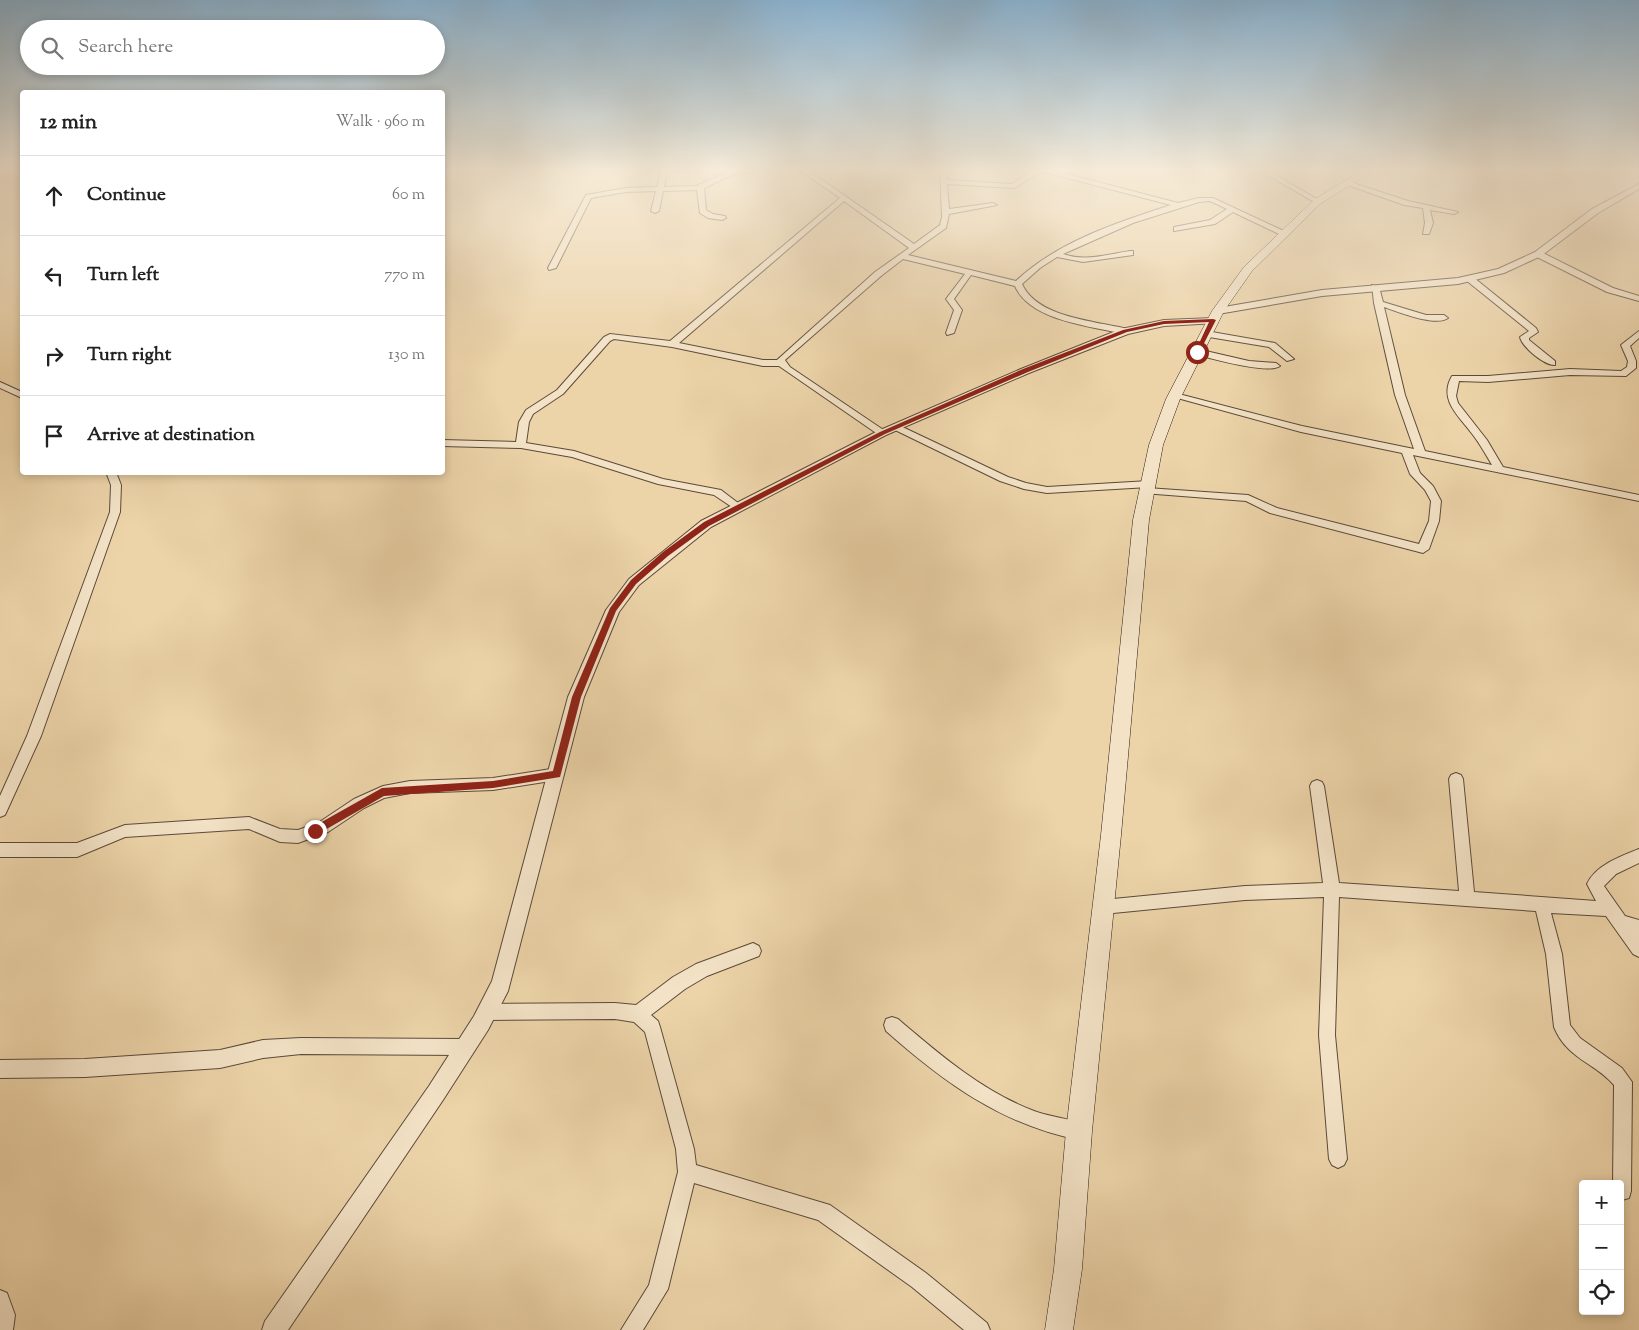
<!DOCTYPE html>
<meta charset="utf-8">
<style>
:root{--surface:#fff;--page:#f2f2f2;--text:#222;--muted:#767676;--line:#e0e0e0}
body{margin:0;font-family:"Sorts Mill Goudy",serif;background:var(--page);color:var(--text)}
.controls{position:absolute;right:15px;bottom:15px;display:grid;overflow:hidden;border-radius:5px;box-shadow:0 2px 8px #0003}
.controls button{width:45px;height:45px;display:grid;place-items:center;padding:0;border:0;border-bottom:1px solid var(--line);background:var(--surface);color:var(--text);font:25px sans-serif}
.stop{position:absolute;width:15px;height:15px;margin:-11px;border:4px solid #8f2418;border-radius:50%;background:#fff}
.stop.end{background:#8f2418;border-color:#fff;box-shadow:0 1px 5px #0008}
.list{margin:0;padding:0;list-style:none}
h2{display:flex;justify-content:space-between;align-items:center;height:65px;margin:0;padding:0 20px;font-size:21px}
h2 small{font-size:16px;font-weight:400;color:var(--muted)}
.list li{display:grid;grid-template-columns:32px 1fr auto;gap:15px;align-items:center;box-sizing:border-box;height:80px;padding:0 20px;border-top:1px solid var(--line)}
.list b{display:block;font-size:19px;white-space:nowrap}
.list em{font-size:16px;font-style:normal;color:var(--muted)}
.icon{flex:none;width:28px;height:28px;fill:none;stroke:currentColor;stroke-width:2;stroke-linecap:round;stroke-linejoin:round}
.map{position:relative;flex:none;width:1639px;height:1330px;overflow:hidden}
.search{position:absolute;background:var(--surface);box-shadow:0 2px 8px #0003;left:20px;top:20px;width:425px;height:55px;display:flex;align-items:center;gap:12px;box-sizing:border-box;padding:0 18px;border-radius:28px;color:var(--muted);font-size:19px}
.panel{position:absolute;background:var(--surface);box-shadow:0 2px 8px #0003;left:20px;top:90px;width:425px;height:385px;border-radius:5px}
.map>svg:first-child{display:block}
.lines{fill:none;stroke-linecap:round;stroke-linejoin:round}
.minor-casing{stroke:#5b4a3a;stroke-width:2}
.tertiary-casing{stroke:#5b4a3a;stroke-width:2}
.secondary-casing{stroke:#2b1d15;stroke-width:1}
.minor{fill:#f3e2c6;fill-rule:evenodd}
.tertiary{fill:#f3e2c6;fill-rule:evenodd}
.secondary{fill:#f3e2c6;fill-rule:evenodd}
.route{fill:#8f2418}
</style>
<div class="map">
<svg width="1639" height="1330" viewBox="0 0 1639 1330">
<rect width="100%" height="100%" fill="#ecd3a8"/>
<filter id="stains"><feTurbulence type="fractalNoise" baseFrequency=".004" numOctaves="4"/><feColorMatrix values="0 0 0 0 .2 0 0 0 0 .09 0 0 0 0 .02 0 0 0 .5 -.17"/></filter>
<radialGradient id="worn" r=".72"><stop offset=".6" stop-color="#630" stop-opacity="0"/><stop offset="1" stop-color="#630" stop-opacity=".3"/></radialGradient>
<g class="lines">
<g class="minor-casing">
<g id="minor">
<polygon points="661,169 667,169 664,187 696,186 731,171 771,169 732,175 704,188 706,210 713,214 725,216 726,218 722,220 708,218 700,213 697,190 663,191 659,211 655,213 651,211 656,191 626,192 591,198 556,268 549,270 548,268 586,195 626,188 657,187"/>
<path d="M798 169H805L818 177 914 244 940 225 942 217 940 169H946L947 180 1012 184 1033 170 1048 169 1178 203 1199 198H1213L1288 233 1281 235 1233 212 1215 224 1174 231V227L1210 220 1227 209 1210 201 1199 202 1133 223 1063 254C1085 262 1109 254 1130 251H1133V255L1083 262 1057 257 1040 268 1022 284C1037 318 1096 321 1128 329V333L1125 334C1091 326 1030 321 1015 286L971 275 954 299 962 310 954 333 947 335 946 333 954 310 946 299 965 274 903 259 881 276 785 360 790 367 885 431V435H879L779 366H763L672 347 614 339 610 341 563 394 533 414 529 422 526 443 574 451 663 479 721 490 742 506V510L738 511 714 495 658 484 572 457 521 448 442 446V440L516 442 519 422 526 410 557 390 604 337 610 334 670 341 840 198ZM1044 172 1171 205C1118 222 1057 242 1016 281L908 255 946 228 949 214 997 205 993 203 949 209 947 184 1013 188C1025 185 1032 173 1044 172ZM844 201 909 248 875 272 777 360H763L679 343Z"/>
<polygon points="1257,169 1265,169 1322,202 1316,203"/>
<polygon points="1347,181 1408,201 1458,212 1454,214 1430,210 1433,223 1429,234 1423,234 1425,223 1423,208 1404,205 1345,184 1345,182"/>
<polygon points="1535,252 1541,252 1613,288 1639,296 1639,301 1607,292 1535,256"/>
<path d="M1467 277H1473L1536 328 1538 332 1529 338V340L1555 361V365C1545 366 1522 347 1520 337L1529 331 1467 281Z"/>
<path d="M1372 285 1379 287 1383 302 1426 315H1444L1448 318C1436 327 1398 312 1384 307L1405 395 1425 451 1492 465C1486 455 1480 444 1473 435 1459 416 1438 400 1452 376H1488L1570 369 1621 371 1627 367 1628 361 1621 345 1639 331V338L1630 346 1636 361V368L1626 376 1570 375 1488 382 1459 381 1456 396 1458 403 1487 440 1503 467 1639 495V501L1413 455 1420 473 1433 486 1441 501 1439 521 1429 549 1423 553 1270 513 1246 501 1143 493 1142 491 1147 488 1248 495 1277 508 1419 544 1429 521 1431 501 1425 490 1410 474 1402 453 1301 432 1170 396 1175 393 1302 426 1414 449 1395 395 1374 303Z"/>
<polygon points="1206,331 1275,343 1294,359 1287,361 1269,347 1203,336 1203,332"/>
<path d="M1197 349 1249 361 1276 363 1280 366C1269 375 1209 358 1194 354V350Z"/>
<polygon points="0,382 22,392 22,398 0,388"/>
<polygon points="896,424 1008,477 1026,483 1047,487 1149,481 1154,484 1149,487 1047,493 1024,489 1000,481 893,429 893,425"/>
<polygon points="106,472 116,472 121,485 120,512 41,736 5,815 0,817 0,796 27,736 110,512 111,485"/>
<polygon points="557,768 562,770 564,774 562,778 557,780 493,790 410,793 384,798 364,808 328,832 298,843 280,842 249,829 125,837 77,857 0,857 0,843 77,843 125,825 249,817 280,829 298,830 318,823 354,799 383,786 410,781 493,778"/>
<path d="M1456 773 1461 775 1463 779 1474 892 1596 901 1587 884C1596 865 1621 856 1639 849V863L1616 874 1604 886 1625 916 1639 920V957L1633 954 1606 916 1551 913 1562 954 1570 1025 1580 1038 1622 1068 1632 1082 1631 1191 1629 1198 1622 1200H1620V1184H1613L1614 1085C1594 1062 1567 1059 1554 1027L1546 954 1536 911 1339 897 1335 1035 1347 1159 1344 1165 1338 1168 1332 1165 1329 1159 1319 1035 1324 897 1245 900 1103 914 1098 912 1095 907 1098 902 1103 900 1245 886 1323 883 1310 786 1312 782 1317 780 1322 782 1324 786 1339 883 1459 891 1449 779 1451 775Z"/>
<polygon points="753,943 759,946 761,951 759,956 707,976 685,989 651,1015 658,1021 660,1027 694,1149 696,1165 830,1205 926,1273 987,1323 990,1330 964,1330 912,1287 818,1220 694,1183 668,1289 643,1330 621,1330 649,1285 678,1172 676,1149 645,1032 634,1022 615,1019 487,1020 481,1018 479,1012 481,1006 487,1004 615,1003 636,1005 673,977 696,964"/>
<path d="M892 1017 898 1019C939 1054 982 1091 1034 1111 1050 1117 1069 1118 1085 1125L1088 1131 1085 1137 1079 1140C1001 1124 945 1083 886 1031L884 1025 886 1019Z"/>
<polygon points="301,1038 464,1039 470,1041 472,1047 470,1053 464,1055 301,1054 263,1058 220,1068 85,1077 0,1078 0,1060 85,1059 220,1050 263,1040"/>
<polygon points="0,1290 7,1293 15,1315 13,1330 0,1330"/>
</g>
</g>
<g class="tertiary-casing">
<g id="tertiary">
<polygon points="1639,184 1639,189 1598,213 1541,256 1504,273 1458,284 1322,296 1218,314 1213,311 1218,308 1322,290 1458,278 1498,269 1535,252 1592,209"/>
<polygon points="1213,318 1217,319 1217,323 1164,326 1128,334 1029,373 886,435 711,527 639,585 619,612 584,697 508,991 488,1030 443,1100 288,1330 262,1330 265,1321 429,1086 474,1016 492,981 568,697 606,610 629,579 701,521 878,431 1021,369 1121,329 1164,320"/>
</g>
</g>
<g class="secondary-casing">
<polygon id="secondary" points="1364,169 1375,169 1320,204 1252,271 1224,311 1180,399 1163,445 1149,520 1121,835 1092,1131 1082,1269 1073,1330 1045,1330 1054,1269 1066,1131 1101,835 1133,520 1149,445 1166,399 1212,311 1244,267 1314,200"/>
</g>
<use href="#minor" class="minor"/>
<use href="#tertiary" class="tertiary"/>
<use href="#secondary" class="secondary"/>
</g>
<linearGradient id="sky" x2="0" y2="1"><stop stop-color="#8ab4d3"/><stop offset="0.48" stop-color="#f6ebd8"/><stop offset="1" stop-color="#f6ebd8" stop-opacity="0"/></linearGradient>
<rect width="1639" height="355" fill="url(#sky)"/>
<polygon class="route" points="1213,319 1216,320 1199,353 1195,352 1209,322 1164,324 1127,332 1028,372 885,434 709,526 668,556 636,584 616,611 581,697 560,777 493,788 384,796 318,834 311,834 311,828 382,788 493,781 553,771 572,697 610,608 631,580 663,552 704,522 880,432 1023,369 1123,330 1164,321"/>
<rect width="100%" height="100%" filter="url(#stains)"/>
<rect width="100%" height="100%" fill="url(#worn)"/>
</svg>
<div class="controls">
<button>+</button>
<button>−</button>
<button><svg class="icon" aria-label="locate" viewBox="0 0 24 24"><circle cx="12" cy="12" r="6"/><path d="M12 2v4M12 18v4M2 12h4M18 12h4"/></svg></button>
</div>
<div class="stop" style="left:1197px;top:352px"></div>
<div class="stop end" style="left:315px;top:831px"></div>
<div class="search"><svg class="icon" aria-label="search" viewBox="0 0 24 24"><circle cx="10" cy="10" r="6"/><path d="M15 15l6 6"/></svg>Search here</div>
<section class="panel">
<h2>12 min<small>Walk · 960 m</small></h2>
<ul class="list">
<li><svg class="icon" aria-label="ahead" viewBox="0 0 24 24"><path d="M12 20V5M6 11l6-6 6 6"/></svg><div><b>Continue</b></div><em>60 m</em></li>
<li><svg class="icon" aria-label="left" viewBox="0 0 24 24"><path d="M17 20v-9H6M10 6l-5 5 5 5"/></svg><div><b>Turn left</b></div><em>770 m</em></li>
<li><svg class="icon" aria-label="right" viewBox="0 0 24 24"><path d="M7 20v-9h11M14 6l5 5-5 5"/></svg><div><b>Turn right</b></div><em>130 m</em></li>
<li><svg class="icon" aria-label="arrive" viewBox="0 0 24 24"><path d="M6 21V4h12l-3 4 3 4H6"/></svg><div><b>Arrive at destination</b></div></li>
</ul>
</section>
</div>
